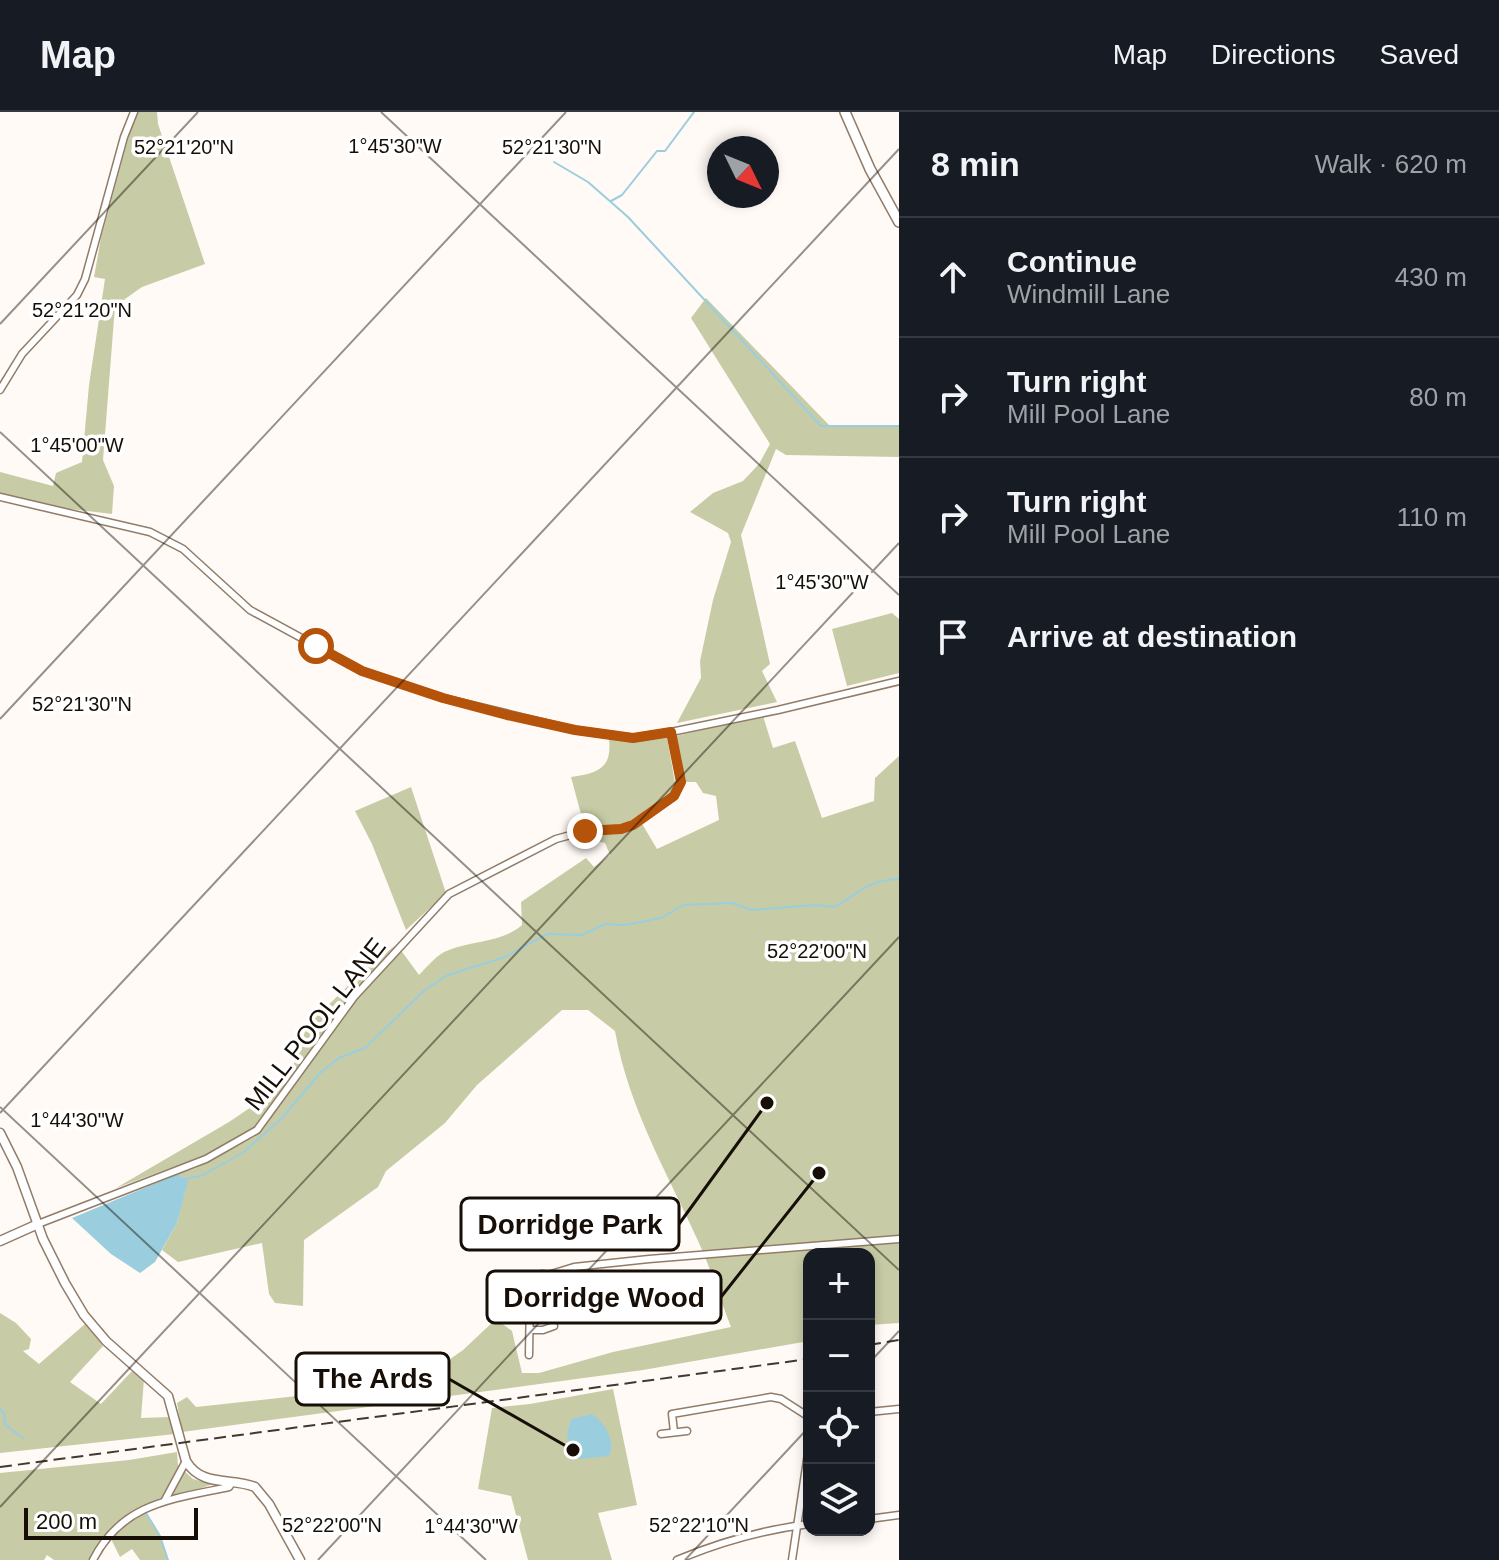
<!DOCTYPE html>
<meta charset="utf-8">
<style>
:root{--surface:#171b24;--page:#242831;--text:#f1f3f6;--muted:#9ea1a6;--line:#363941}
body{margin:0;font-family:Arial,sans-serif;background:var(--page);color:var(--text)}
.controls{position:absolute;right:24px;bottom:24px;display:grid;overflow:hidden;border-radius:16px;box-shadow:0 4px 12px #0003}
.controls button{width:72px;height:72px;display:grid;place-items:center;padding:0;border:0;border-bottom:2px solid var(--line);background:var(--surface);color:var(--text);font:40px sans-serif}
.compass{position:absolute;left:707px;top:24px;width:72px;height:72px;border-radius:50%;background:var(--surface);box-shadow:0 4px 12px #0003;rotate:133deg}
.scale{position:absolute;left:24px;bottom:20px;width:174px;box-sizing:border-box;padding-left:8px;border:4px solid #170f07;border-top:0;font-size:22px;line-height:28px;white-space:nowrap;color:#170f07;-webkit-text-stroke:6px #fff;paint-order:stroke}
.stop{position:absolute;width:24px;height:24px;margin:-18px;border:6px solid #b45309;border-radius:50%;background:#fff}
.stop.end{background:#b45309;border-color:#fff;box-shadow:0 2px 8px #0008}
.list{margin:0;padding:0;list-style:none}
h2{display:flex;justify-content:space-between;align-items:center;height:104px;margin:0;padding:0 32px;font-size:34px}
h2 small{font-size:26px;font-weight:400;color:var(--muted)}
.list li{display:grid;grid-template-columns:52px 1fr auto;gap:24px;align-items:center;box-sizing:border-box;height:120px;padding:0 32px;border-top:2px solid var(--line)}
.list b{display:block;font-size:30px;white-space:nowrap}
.list p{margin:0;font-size:26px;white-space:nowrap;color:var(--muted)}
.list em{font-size:26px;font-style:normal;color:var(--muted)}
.icon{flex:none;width:44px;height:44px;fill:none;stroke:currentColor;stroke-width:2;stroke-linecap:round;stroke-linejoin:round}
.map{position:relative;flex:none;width:899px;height:1448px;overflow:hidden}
header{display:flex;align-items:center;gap:48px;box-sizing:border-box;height:112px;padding:0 40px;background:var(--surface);border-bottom:2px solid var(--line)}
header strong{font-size:38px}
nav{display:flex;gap:44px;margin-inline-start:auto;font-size:28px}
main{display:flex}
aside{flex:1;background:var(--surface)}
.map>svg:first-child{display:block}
.green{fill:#c7cca6}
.water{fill:#9acede}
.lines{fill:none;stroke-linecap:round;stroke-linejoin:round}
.stream{stroke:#9acede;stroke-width:2}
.minor-casing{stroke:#927c68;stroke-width:9}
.tertiary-casing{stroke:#927c68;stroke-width:11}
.secondary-casing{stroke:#927c68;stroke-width:12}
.minor{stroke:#fff;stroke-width:6}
.tertiary{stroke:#fff;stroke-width:8}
.secondary{stroke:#fff;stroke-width:9}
.rail{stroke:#403931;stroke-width:2;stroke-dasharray:12 6;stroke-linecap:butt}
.route{stroke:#b45309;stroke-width:10}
.ticks{fill:none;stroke:#170f07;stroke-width:2;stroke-opacity:0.45}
.labels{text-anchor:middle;stroke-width:7;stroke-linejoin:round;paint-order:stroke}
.street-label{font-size:26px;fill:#170f07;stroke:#fff}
.ticks-label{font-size:20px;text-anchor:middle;fill:#170f07;stroke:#fff;stroke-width:7;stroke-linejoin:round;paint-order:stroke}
.leader{fill:none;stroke:#170f07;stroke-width:3}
.callout-dot{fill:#170f07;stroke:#fff;stroke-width:3}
.callout{fill:#fff;stroke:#170f07;stroke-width:3}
.callout-label{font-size:28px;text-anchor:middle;font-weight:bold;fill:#170f07}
</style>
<header>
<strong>Map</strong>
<nav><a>Map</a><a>Directions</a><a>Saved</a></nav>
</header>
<main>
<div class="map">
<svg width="899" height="1448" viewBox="0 0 899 1448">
<rect width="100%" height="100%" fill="#fffaf6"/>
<g class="green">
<polygon points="138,0 157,0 158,12 205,152 142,175 115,194 103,348 114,374 112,402 62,396 0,381 0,360 53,374 56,361 82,350 89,273 105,167 94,165 101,126 134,5"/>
<polygon points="706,186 829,313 899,313 899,345 786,343 776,337 741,423 770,552 762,559 777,590 677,611 701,566 700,549 713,488 731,430 728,421 690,400 713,381 743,369 759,352 770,332 691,206"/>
<polygon points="892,501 899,507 899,561 847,574 832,517"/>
<path d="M763 604 773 636 795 629 822 706 874 689 875 666 899 644V1211L869 1213V1142H809V1229L643 1258 182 1320 177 1291 187 1285 196 1295 416 1271 463 1238 496 1207 512 1219 522 1261H539L613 1240 731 1215C721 1190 713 1164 703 1140 671 1067 629 999 615 919L588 898H562L477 973 445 1011 386 1059 378 1075 304 1128 303 1194 275 1191 269 1182 262 1131 178 1150 162 1138 177 1111 187 1070 178 1062 196 1056 256 1024 355 886 400 837 419 863C428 854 437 842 449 838 474 828 501 831 522 813L521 790 586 746 594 755 610 743 605 731 596 729 594 721 641 710 657 737 719 708 716 684 703 681 696 670H685L676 624Z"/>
<path d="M667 625 676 677 671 683 622 714 585 717 571 665C598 661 612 657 609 627L631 630Z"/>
<polygon points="411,675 446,781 406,818 372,732 355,699"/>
<polygon points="397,832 352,882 288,969 307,914 361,861"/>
<polygon points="288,970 255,1016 206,1043 116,1076 229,1010"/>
<polygon points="0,1201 16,1211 31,1227 29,1237 23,1239 39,1252 85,1212 103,1234 70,1270 101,1292 132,1259 144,1267 141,1306 170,1305 175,1322 0,1341"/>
<polygon points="613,1277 637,1393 598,1401 612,1448 528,1448 511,1384 478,1377 492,1296 530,1292"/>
<polygon points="177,1340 178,1353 193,1367 213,1372 179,1384 160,1386 128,1403 104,1426 91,1448 54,1448 47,1443 44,1448 0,1448 0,1361 129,1348"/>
<polygon points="145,1400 160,1424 168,1448 140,1448 132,1437 120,1445 110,1425"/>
</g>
<g class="water">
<polygon points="178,1062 188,1069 177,1111 155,1150 140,1161 111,1142 72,1106"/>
<path d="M592 1302C605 1311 616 1329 609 1344L579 1347 572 1344 567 1323 571 1307Z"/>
</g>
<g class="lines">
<g class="stream">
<polyline points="554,50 588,70 628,105 821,314 899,314"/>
<polyline points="611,89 622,83 657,39 665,39 694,0"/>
<path d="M184 1067 201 1064 244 1040 282 1006 320 961 339 946 365 936 426 877 448 863 505 845 547 822 582 823 605 812 625 813 661 806 683 793 732 791 752 798 815 793 835 795C860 780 868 768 899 767"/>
<polyline points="0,1297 4,1301 5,1313 23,1326"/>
<polyline points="146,1401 160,1424 168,1448"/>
</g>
<g class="minor-casing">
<g id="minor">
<polyline points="0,278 22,242 77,183 85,167 124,25 134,0"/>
<polyline points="0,385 150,420 183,437 250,498 362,559 443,586 575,618 633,626 671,620 778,598 899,569"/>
<polyline points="38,1112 206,1047 257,1018 354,885 449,782 556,727 585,719 621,717 633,713 674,684 681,670 671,620"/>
<polyline points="530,1218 543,1218 554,1214"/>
<polyline points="529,1243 530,1183 542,1162 548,1163 574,1155 649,1147 899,1127"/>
<polyline points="869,1300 899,1297"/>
<polyline points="674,1320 672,1302 771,1285 781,1287 809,1305"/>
<polyline points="661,1322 687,1319"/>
<polyline points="165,1388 186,1349"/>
<polyline points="869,1407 899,1403"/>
<path d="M93 1448C122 1391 172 1387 229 1375L231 1372"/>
<path d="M677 1448C720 1430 762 1418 809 1412"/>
<polyline points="792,1448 809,1335"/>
</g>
</g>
<g class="tertiary-casing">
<g id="tertiary">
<path d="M0 1021 17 1055 43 1127 65 1171 84 1203 106 1229 168 1284 186 1349C202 1376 232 1365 255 1375L269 1392 300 1448"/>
<polyline points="0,1129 38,1112"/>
</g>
</g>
<g class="secondary-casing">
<polyline id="secondary" points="845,0 870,57 899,110"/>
</g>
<use href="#minor" class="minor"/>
<use href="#tertiary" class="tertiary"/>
<use href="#secondary" class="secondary"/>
<g class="rail">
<polyline points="869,1233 899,1228"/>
<polyline points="0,1355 809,1247"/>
</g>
</g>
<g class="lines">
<polyline class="route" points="316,534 362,559 443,586 507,603 575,618 633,626 671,620 681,670 674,684 633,713 621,717 585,719"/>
</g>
<path class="ticks" d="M381 0 899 483M0 212 198 0M0 320 899 1158M0 607 566 0M0 995 486 1448M0 1001 899 37M869 1251 899 1219M0 1395 899 431M318 1448 899 825M685 1448 809 1315"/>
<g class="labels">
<g class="street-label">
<text transform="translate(315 912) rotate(-52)" y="9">MILL POOL LANE</text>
</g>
</g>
<g class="ticks-label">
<text x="395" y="41">1°45'30"W</text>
<text x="184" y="42">52°21'20"N</text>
<text x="552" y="42">52°21'30"N</text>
<text x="82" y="205">52°21'20"N</text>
<text x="77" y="340">1°45'00"W</text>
<text x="822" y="477">1°45'30"W</text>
<text x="82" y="599">52°21'30"N</text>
<text x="817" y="846">52°22'00"N</text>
<text x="77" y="1015">1°44'30"W</text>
<text x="332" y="1420">52°22'00"N</text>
<text x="699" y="1420">52°22'10"N</text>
<text x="471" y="1421">1°44'30"W</text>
</g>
<path class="leader" d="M767 991L679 1112M819 1061L721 1185M573 1338L449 1267"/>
<g class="callout-dot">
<circle cx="767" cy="991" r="8"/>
<circle cx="819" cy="1061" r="8"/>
<circle cx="573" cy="1338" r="8"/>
</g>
<g class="callout">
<rect x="461" y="1086" width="218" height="52" rx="8"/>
<rect x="487" y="1159" width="234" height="52" rx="8"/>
<rect x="296" y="1241" width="153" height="52" rx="8"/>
</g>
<g class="callout-label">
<text x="570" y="1122">Dorridge Park</text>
<text x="604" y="1195">Dorridge Wood</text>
<text x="373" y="1276">The Ards</text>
</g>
</svg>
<div class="controls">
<button>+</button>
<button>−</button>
<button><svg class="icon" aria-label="locate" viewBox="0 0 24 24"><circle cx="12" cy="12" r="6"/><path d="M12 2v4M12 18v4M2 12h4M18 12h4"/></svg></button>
<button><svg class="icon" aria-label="layers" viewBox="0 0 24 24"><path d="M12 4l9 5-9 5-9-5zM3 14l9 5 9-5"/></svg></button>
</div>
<svg class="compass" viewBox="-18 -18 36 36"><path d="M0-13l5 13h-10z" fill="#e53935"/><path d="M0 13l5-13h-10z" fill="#9ea1a6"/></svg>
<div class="scale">200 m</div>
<div class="stop" style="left:316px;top:534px"></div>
<div class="stop end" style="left:585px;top:719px"></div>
</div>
<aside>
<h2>8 min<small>Walk · 620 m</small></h2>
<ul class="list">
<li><svg class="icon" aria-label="ahead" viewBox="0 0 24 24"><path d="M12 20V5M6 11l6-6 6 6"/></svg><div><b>Continue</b><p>Windmill Lane</p></div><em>430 m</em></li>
<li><svg class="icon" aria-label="right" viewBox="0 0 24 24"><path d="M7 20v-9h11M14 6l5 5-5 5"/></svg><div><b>Turn right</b><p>Mill Pool Lane</p></div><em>80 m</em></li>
<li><svg class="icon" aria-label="right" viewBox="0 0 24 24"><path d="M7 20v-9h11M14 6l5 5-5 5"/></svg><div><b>Turn right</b><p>Mill Pool Lane</p></div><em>110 m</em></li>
<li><svg class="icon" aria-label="arrive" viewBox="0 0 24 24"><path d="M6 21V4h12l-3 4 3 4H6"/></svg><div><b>Arrive at destination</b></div></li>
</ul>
</aside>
</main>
